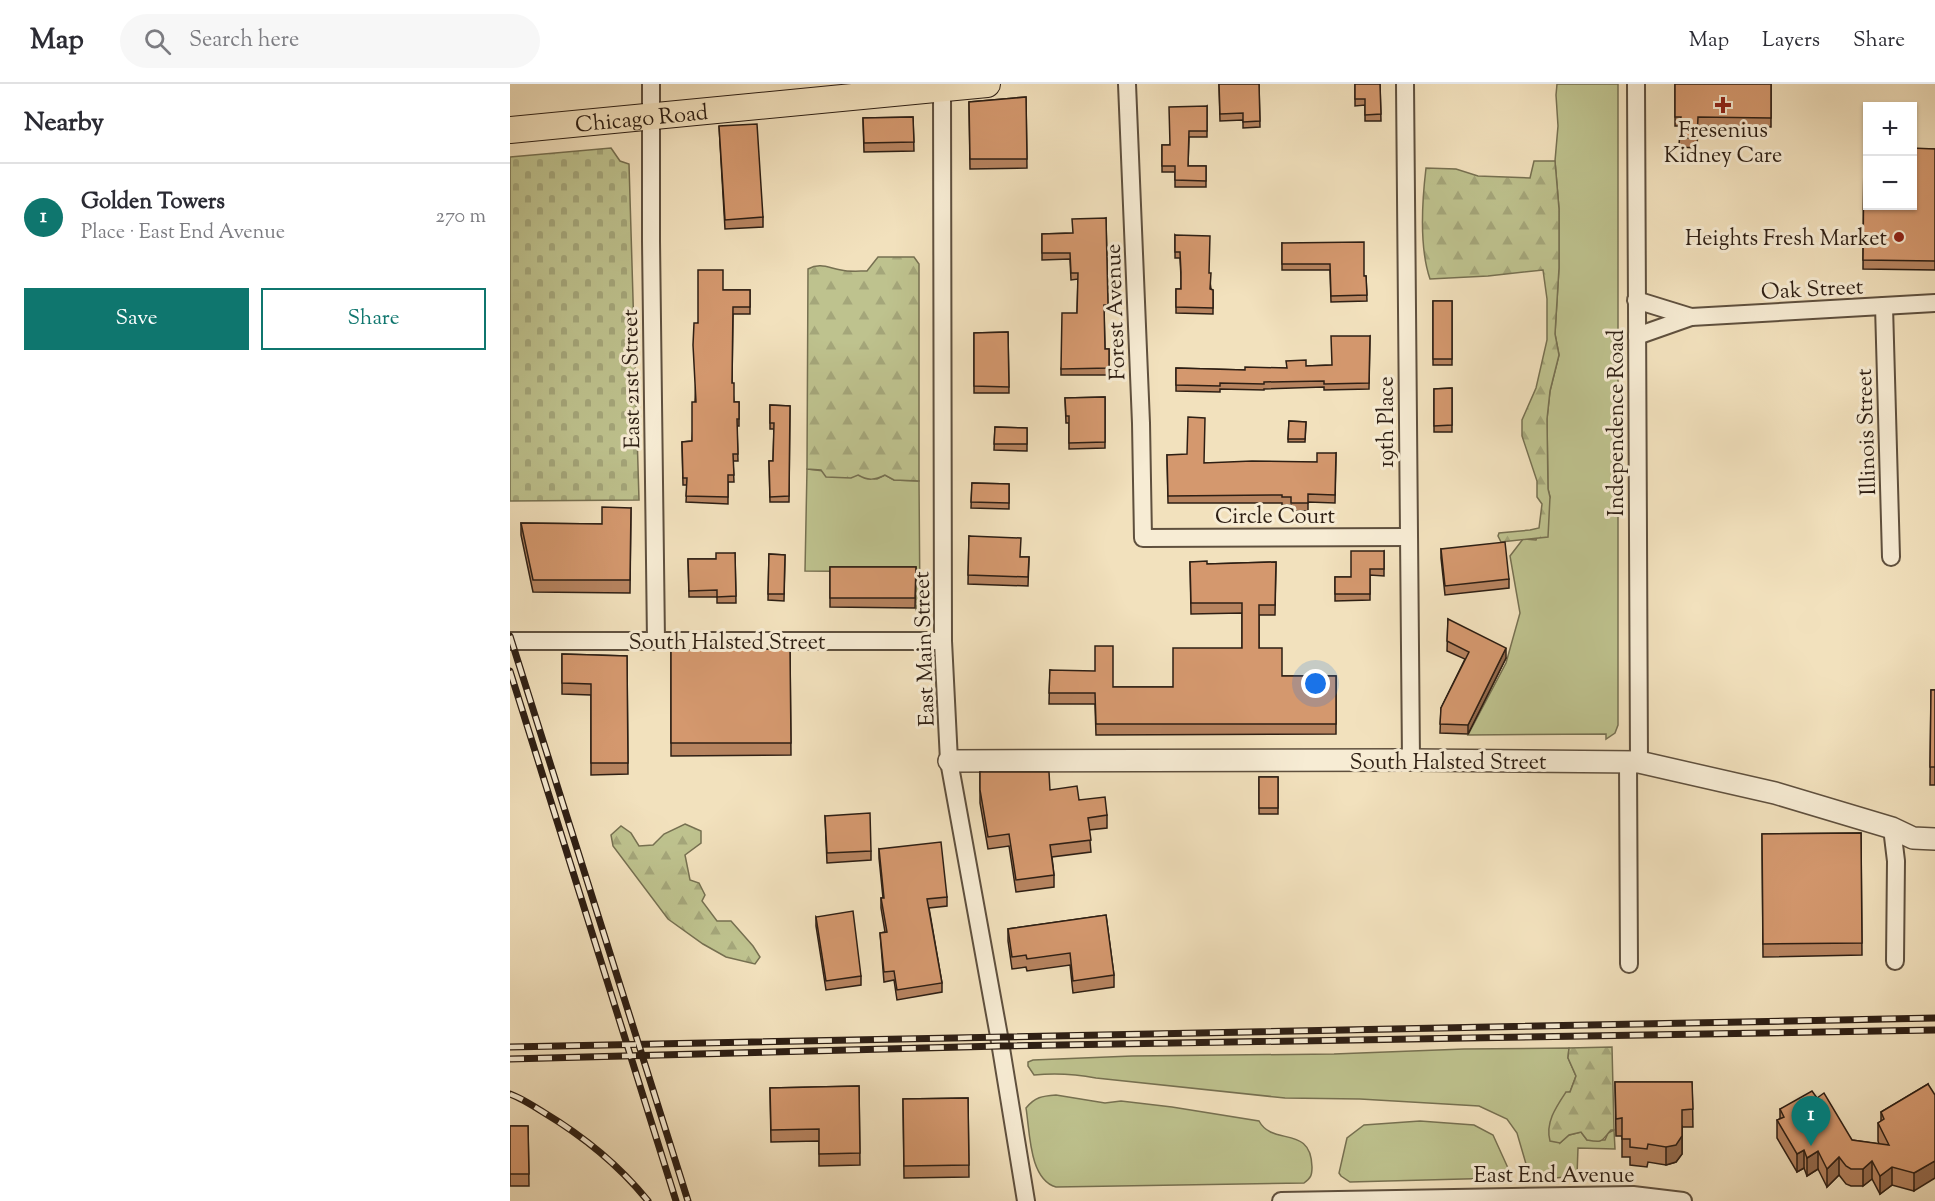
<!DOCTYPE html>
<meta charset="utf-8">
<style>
:root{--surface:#fff;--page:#f7f7f7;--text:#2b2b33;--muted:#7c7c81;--line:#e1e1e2;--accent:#0f766e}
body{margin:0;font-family:"Sorts Mill Goudy",serif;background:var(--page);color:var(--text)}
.controls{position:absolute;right:18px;top:18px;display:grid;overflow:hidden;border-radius:0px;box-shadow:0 2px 4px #0004}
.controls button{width:54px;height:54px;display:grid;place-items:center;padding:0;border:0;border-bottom:2px solid var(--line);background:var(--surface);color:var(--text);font:30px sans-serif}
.you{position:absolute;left:806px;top:600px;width:21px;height:21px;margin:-15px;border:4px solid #fff;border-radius:50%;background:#1a73e8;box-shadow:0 0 0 9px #1a73e833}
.badge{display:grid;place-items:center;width:39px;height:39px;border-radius:50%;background:var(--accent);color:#fff;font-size:20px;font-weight:700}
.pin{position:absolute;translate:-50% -50px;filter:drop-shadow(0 2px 3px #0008)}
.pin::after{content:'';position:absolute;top:32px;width:21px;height:18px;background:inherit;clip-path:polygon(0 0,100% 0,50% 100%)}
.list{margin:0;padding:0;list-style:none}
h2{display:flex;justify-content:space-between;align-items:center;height:78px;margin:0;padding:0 24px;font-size:26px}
h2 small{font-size:20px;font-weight:400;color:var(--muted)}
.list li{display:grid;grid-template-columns:39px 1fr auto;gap:18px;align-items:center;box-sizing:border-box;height:108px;padding:0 24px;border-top:2px solid var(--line)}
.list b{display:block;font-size:22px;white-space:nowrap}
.list p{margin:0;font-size:20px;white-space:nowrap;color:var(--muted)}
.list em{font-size:20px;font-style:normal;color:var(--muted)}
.actions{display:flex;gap:12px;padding:18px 24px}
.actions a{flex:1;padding:14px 0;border:2px solid var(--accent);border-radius:0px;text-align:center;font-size:21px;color:var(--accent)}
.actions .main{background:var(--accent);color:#fff}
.icon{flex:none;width:33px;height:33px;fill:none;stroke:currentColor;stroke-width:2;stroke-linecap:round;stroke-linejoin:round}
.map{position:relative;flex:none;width:1425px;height:1117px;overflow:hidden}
header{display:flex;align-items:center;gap:36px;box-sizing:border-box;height:84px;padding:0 30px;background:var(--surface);border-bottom:2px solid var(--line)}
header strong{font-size:28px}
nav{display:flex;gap:33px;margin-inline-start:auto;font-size:21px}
.search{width:420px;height:54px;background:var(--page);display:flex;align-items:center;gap:15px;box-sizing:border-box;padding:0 21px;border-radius:33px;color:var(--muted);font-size:22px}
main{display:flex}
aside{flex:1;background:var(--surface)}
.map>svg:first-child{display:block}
.grass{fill:#bec28e;stroke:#767051;stroke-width:1.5}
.forest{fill:url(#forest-firs);stroke:#767051;stroke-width:1.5}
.cemetery{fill:url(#cemetery-stones);stroke:#767051;stroke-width:1.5}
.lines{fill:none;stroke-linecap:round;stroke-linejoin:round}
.minor-casing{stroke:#5f503e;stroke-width:20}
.tertiary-casing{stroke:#5f503e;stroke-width:24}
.primary-casing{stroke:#2e1f14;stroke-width:28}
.minor{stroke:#f7ecd4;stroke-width:16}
.tertiary{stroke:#f7ecd4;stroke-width:21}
.primary{stroke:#f2e1bd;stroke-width:26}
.rail-casing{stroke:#2e1f14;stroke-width:7}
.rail{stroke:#f7ecd4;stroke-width:4.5;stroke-dasharray:14;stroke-linecap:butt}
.wall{fill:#b6835f;stroke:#2e1f14;stroke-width:1.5}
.shaded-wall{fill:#946a4d;stroke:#2e1f14;stroke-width:1.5}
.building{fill:#d4986e;stroke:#2e1f14;stroke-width:1.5}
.poi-dot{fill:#8f2418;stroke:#f7ecd4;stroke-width:2}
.labels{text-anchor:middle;stroke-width:6;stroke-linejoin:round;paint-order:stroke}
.street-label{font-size:22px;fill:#2e1f14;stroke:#f7ecd4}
.poi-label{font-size:22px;fill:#2e1f14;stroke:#f7ecd4}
</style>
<header>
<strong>Map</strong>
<div class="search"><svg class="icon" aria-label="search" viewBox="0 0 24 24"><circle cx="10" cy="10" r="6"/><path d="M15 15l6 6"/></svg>Search here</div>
<nav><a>Map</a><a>Layers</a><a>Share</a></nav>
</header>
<main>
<aside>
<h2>Nearby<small></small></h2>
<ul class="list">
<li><span class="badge">1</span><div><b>Golden Towers</b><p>Place · East End Avenue</p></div><em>270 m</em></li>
</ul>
<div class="actions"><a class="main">Save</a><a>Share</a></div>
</aside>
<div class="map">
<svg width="1425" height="1117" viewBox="0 0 1425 1117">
<defs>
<pattern id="forest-firs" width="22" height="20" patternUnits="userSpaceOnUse" patternTransform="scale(1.5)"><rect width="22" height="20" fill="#bec28e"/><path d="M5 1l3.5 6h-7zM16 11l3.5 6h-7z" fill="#a4a67a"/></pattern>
<pattern id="cemetery-stones" width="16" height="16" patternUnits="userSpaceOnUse" patternTransform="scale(1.5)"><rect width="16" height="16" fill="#bec28e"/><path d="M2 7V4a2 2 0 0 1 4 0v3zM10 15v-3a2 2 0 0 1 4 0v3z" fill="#a4a67a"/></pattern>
</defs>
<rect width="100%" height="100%" fill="#f2e1bd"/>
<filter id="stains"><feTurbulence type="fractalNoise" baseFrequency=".00333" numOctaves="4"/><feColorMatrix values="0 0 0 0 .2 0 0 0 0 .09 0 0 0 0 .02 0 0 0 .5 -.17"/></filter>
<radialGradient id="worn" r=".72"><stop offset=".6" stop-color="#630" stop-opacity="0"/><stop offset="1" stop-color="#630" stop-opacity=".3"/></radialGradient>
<g class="grass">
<polygon points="1047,0 1108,0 1108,641 1105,649 1096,655 1096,650 958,651 996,579 1010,529 1000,472 1013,455 1026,456 1040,413 1038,405 1037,335 1040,307 1049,271 1045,250 1049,184 1049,125 1045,77 1048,42 1046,11"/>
<polygon points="297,385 348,391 367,395 375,391 384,396 409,397 410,527 406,527 406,488 295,487"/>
<path d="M1059 964 1058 974 1066 992 1060 1008 1056 1009 1050 1059 1059 1051 1071 1048 1077 1056H1095L1098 1049 1104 1046 1105 1065 1068 1064 1067 1092 1033 1095 1022 1088 1016 1080 1007 1049 997 1035 969 1022 850 1015 775 1014 586 994C565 990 545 989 524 991L518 982V978L523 976 622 972 824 970 954 965Z"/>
<path d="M546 1011 595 1019 611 1017 662 1023 749 1037C763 1063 801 1040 802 1083 802 1091 801 1094 794 1099L546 1103C519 1095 520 1048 516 1024 525 1013 532 1012 546 1011Z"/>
<polygon points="910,1037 964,1041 983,1051 998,1084 997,1091 991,1094 840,1098 831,1092 829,1089 837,1054 854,1041"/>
</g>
<g class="forest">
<path d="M1024 77H1045L1049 125V184L1045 250 1049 271 1040 307 1037 335 1038 405 1040 413 1038 453 991 458 988 452 989 449 1020 446 1029 444 1032 420 1027 413V397L1012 352V336L1026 304 1037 256V215L1033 186 978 192 920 195C909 163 912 118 916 84L946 85 968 92 1020 94Z"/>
<path d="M368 173H404L409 180V397L384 396 375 391C365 396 358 397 348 391L341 394 316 393 311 386 297 385 298 185C310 178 319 184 331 186 339 188 349 187 357 187Z"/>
<polygon points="175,740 191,747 191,759 175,771 180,796 189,799 195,811 192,817 207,837 221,837 243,862 250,873 245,880 216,873 193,860 158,835 103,762 101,751 111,742 121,749 129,762 143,761 154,750"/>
<path d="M1102 963 1104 1046H1101C1091 1057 1094 1059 1077 1056L1071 1048 1059 1051 1050 1059 1040 1057C1035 1039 1046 1023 1056 1008H1060L1066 992 1058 974 1059 964Z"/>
</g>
<polygon class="cemetery" points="101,64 110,77 119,80 129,416 0,417 0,73"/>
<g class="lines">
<g class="minor-casing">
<g id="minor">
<polyline points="141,0 141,157 146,557"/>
<polyline points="432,0 433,557 439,677 489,952 516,1117"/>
<polyline points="617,0 631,339 633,454 898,453"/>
<polyline points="895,0 901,676"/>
<polyline points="1126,0 1129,678"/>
<polyline points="1126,216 1181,233"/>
<polyline points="1374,222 1381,473"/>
<polyline points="1127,252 1181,233 1425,219"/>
<polyline points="0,557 433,557"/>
<polyline points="1118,678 1119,880"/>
<polyline points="1382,744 1386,777 1385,877"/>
<polyline points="771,1117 1123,1111 1173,1117"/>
</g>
</g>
<g class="tertiary-casing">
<polyline id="tertiary" points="439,677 901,676 1129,678 1265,709 1382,744 1403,754 1425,755"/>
</g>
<g class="primary-casing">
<g id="primary">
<path id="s1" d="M0 46 477 0"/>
</g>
</g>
<use href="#minor" class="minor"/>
<use href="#tertiary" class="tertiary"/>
<use href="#primary" class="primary"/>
<g class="rail-casing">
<g id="rail">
<polyline points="0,552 178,1117"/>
<polyline points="0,587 166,1117"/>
<polyline points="0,963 1425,934"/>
<polyline points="0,975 490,962 1425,946"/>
<path d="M0 1010C11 1014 22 1021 33 1028 73 1052 109 1081 138 1117"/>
</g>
</g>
<use href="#rail" class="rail"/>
</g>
<g class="wall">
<polygon points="709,0 749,0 750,43 733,44 733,36 710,37"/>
<polygon points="845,0 870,0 871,37 855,37 855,21 845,22"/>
<polygon points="1165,0 1261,0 1261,43 1188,42 1187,64 1169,63 1170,42 1165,42"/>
<polygon points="516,13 517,84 460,85 459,18"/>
<polygon points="697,22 697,53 679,53 678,82 696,82 696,103 665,103 665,88 652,88 652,61 659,61"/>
<polygon points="403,33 404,67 354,68 353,34"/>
<polygon points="209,42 253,133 253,143 215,145"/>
<polygon points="1354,64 1425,65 1425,186 1353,185"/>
<polygon points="596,134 598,227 594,227 595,265 599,265 599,291 551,291 551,285 567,229 568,195 561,196 560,175 532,176 532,150 563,149"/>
<polygon points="665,151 699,189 701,205 703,206 703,230 666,229 666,205 671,205 671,193 670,174 665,174"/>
<polygon points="772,159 854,192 856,192 857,217 821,218 820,186 772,186"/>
<polygon points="213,206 240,206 240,230 223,230 222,299 224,318 229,318 229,342 227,342 228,377 223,377 224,398 218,398 218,420 176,418 177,401 173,401 172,358 182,357 185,318 188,239"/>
<rect x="923" y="217" width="19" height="64"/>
<polygon points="498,248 499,309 464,309 464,249"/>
<polygon points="860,252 859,305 814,306 814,303 754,305 754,306 710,305 710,308 666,307 666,284 735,286 776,284 796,282 822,281"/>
<polygon points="942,304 942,348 924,348 924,305"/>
<polygon points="595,313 595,364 559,365 559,339 556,339 555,314"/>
<polygon points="260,321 280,322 279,418 260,418 259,377 263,377 264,345 260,345"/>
<polygon points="779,337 796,338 795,358 778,358"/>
<polygon points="485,343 517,344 517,367 484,366"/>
<polygon points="826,369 825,419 798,418 798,427 781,427 781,421 772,421 772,419 658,419 657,371 694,379 807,378"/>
<polygon points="462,399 499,400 499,425 461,424"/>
<polygon points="121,424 120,509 23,508 11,451 11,439 92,440"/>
<polygon points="459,452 510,473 519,473 518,502 458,500"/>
<polygon points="931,465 999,495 999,504 935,511 931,474"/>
<polygon points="874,467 874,492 860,491 860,516 825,517 825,493 841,493"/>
<polygon points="225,469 226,519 207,519 207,513 179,513 178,475 206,475"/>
<polygon points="259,470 275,471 274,517 258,516"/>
<polygon points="680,478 697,480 766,478 765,531 749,531 749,564 772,592 826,592 826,650 586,651 585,620 539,620 540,586 603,603 663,603 732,564 732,529 681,530"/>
<polygon points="320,483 406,483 405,524 320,523"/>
<polygon points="938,535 996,574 958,650 930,649 931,624 955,575 937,567"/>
<polygon points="280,565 281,671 161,672 161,566"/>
<polygon points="52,570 117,572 118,690 81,691 81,611 52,610"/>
<polygon points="1421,606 1425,606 1425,701 1420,701"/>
<polygon points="470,688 540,706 569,716 597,731 597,744 579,746 581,768 542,773 544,791 544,803 506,808 499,762 478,765 470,719"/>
<rect x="749" y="693" width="19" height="37"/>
<polygon points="315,732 361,767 361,776 317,779"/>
<polygon points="1351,749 1352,871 1253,873 1252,750"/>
<polygon points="369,765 437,813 437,822 419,824 432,899 432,908 387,916 384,896 374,898 370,849 375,848 371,824 371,814 373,814 369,774"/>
<polygon points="596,831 604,891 604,903 563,909 560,881 517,887 516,883 502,885 498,857 498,845"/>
<polygon points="306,833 351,892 351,901 316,906 306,842"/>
<polygon points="1105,998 1182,998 1183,1043 1172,1043 1172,1070 1166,1078 1156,1081 1138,1078 1137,1083 1120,1081 1120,1073 1112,1073 1112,1052 1106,1052"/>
<polygon points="1418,1000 1404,1107 1382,1101 1370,1110 1362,1095 1353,1102 1341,1102 1336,1100 1329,1091 1317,1103 1308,1085 1297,1092 1294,1084 1287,1088 1267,1054 1267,1036 1270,1035 1270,1025 1307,1014 1342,1056 1369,1060 1368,1057 1368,1039 1371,1037 1371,1028"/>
<polygon points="349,1002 350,1081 309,1082 309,1057 261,1058 260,1004"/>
<polygon points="458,1014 459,1093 394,1094 393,1015"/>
<polygon points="0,1042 18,1042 19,1102 0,1102"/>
</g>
<g class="shaded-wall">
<polygon points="996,564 996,574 958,650 958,641"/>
<polygon points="1172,1043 1172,1070 1166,1078 1156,1081 1156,1063"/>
<polygon points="1294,1066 1294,1084 1287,1088 1287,1070"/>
<polygon points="1308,1067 1308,1085 1297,1092 1297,1074"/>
<polygon points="1329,1073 1329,1091 1317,1103 1317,1085"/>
<polygon points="1362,1077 1362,1095 1353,1102 1353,1085"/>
<polygon points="1425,1077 1425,1094 1404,1107 1404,1089"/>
<polygon points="1382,1083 1382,1101 1370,1110 1370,1092"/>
</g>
<g class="building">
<polygon points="709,0 749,0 750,37 733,38 733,29 710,30"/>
<polygon points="845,0 870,0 871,30 855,31 855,15 845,15"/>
<polygon points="1165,0 1261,0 1261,34 1188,33 1187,54 1169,54 1171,33 1165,33"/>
<polygon points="516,13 517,75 460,75 459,18"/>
<polygon points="697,22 697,47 679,47 678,82 696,82 696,97 665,96 665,82 652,82 652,61 660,61 659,23"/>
<polygon points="403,33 404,58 354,59 353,34"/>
<polygon points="247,40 253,133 215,136 209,42"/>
<polygon points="1354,64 1358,64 1358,122 1402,122 1402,64 1425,65 1425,177 1353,176"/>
<polygon points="596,134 598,221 594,221 595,265 599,265 599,284 551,285 552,229 567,229 568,189 561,189 560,169 532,169 532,150 563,149 562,135"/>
<polygon points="665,151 700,152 699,189 701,189 700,205 703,206 703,224 666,223 666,205 671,205 671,188 670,168 665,168"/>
<polygon points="854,158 854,192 856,192 857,211 821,212 820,180 772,180 772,159"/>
<polygon points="188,186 213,186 213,206 240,206 240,223 223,223 222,299 224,299 224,318 229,318 229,335 227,335 228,370 223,370 224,391 218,391 218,413 176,412 177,394 173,394 172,358 182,357 182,318 186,318 183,261 184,239 188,239"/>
<rect x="923" y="217" width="19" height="58"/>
<polygon points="498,248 499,303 464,302 464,249"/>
<polygon points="821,252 860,252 859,299 814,300 814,297 754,298 754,300 710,299 710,302 666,301 666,284 735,286 735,283 777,284 776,277 796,276 796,282 822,281"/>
<polygon points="942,304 942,341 924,342 924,305"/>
<polygon points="595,313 595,358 559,359 559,332 556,332 555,314"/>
<polygon points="260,321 280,322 279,412 260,413 259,377 263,377 264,339 260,339"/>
<polygon points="678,333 695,334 694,379 742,377 807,378 807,369 826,369 825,411 798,410 798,419 781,419 781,413 772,413 772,411 658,412 657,371 677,370"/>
<polygon points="779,337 796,338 795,355 778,355"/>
<polygon points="485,343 517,344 517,360 484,360"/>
<polygon points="462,399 499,400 499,419 461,418"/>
<polygon points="92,423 121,424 120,496 23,496 11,439 92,440"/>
<polygon points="459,452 511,454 510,473 519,473 518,493 458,491"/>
<polygon points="995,458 999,495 935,502 931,465"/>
<polygon points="841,467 874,467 874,485 860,485 860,510 825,510 825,493 841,493"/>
<polygon points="206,469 225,469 226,512 207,513 207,506 179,507 178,475 206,475"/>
<polygon points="259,470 275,471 274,510 258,510"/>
<polygon points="697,477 697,480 766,478 765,521 749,521 749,564 772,564 772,592 826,592 826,640 586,640 585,609 539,609 540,586 585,587 585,562 603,562 603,603 663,603 663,564 732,564 732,519 681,519 680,478"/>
<polygon points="320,483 406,483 405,514 320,514"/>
<polygon points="938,535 996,564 958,641 930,640 931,624 959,568 937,557"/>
<polygon points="280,565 281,659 161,659 161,566"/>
<polygon points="52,570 117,572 118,679 81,679 81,600 52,599"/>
<polygon points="1421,606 1425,606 1425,683 1420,683"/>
<polygon points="470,688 539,688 540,706 567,702 569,716 595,713 597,731 578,734 581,756 540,761 544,791 506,796 499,750 478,753 470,706"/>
<rect x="749" y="693" width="19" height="31"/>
<polygon points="360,729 361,767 317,769 315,732"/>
<polygon points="1351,749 1352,859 1253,860 1252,750"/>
<polygon points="431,758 437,813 417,815 432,899 387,906 384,887 374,888 370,849 377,848 371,814 374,814 369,765"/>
<polygon points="343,827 351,892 316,897 306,833"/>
<polygon points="596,831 604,891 563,897 560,869 517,875 516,871 502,873 498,845"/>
<polygon points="1105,998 1182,998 1183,1025 1172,1026 1172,1052 1166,1061 1156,1063 1138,1060 1137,1065 1120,1063 1120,1055 1112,1055 1112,1034 1106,1035"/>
<polygon points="1418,1000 1425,1011 1425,1077 1404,1089 1382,1083 1370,1092 1362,1077 1353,1085 1341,1085 1336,1082 1329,1073 1317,1085 1308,1067 1297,1074 1294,1066 1287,1070 1267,1036 1274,1033 1270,1025 1302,1007 1307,1014 1314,1009 1342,1056 1379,1061 1368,1039 1374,1035 1371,1028"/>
<polygon points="349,1002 350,1069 309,1070 309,1045 261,1046 260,1004"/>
<polygon points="458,1014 459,1081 394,1082 393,1015"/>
<polygon points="0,1042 18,1042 19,1090 0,1090"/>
</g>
<g class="poi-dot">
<path d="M1210 12h6v6h6v6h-6v6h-6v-6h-6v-6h6z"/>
<circle cx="1389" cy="153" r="6"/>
</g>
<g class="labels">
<g class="street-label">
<text dy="8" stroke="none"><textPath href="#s1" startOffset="132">Chicago Road</textPath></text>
<text transform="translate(1302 204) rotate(-3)" y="8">Oak Street</text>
<text transform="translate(604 228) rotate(-92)" y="8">Forest Avenue</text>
<text transform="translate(120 295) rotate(-91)" y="8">East 21st Street</text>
<text transform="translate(875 338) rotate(-90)" y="8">19th Place</text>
<text transform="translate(1105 339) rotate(-90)" y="8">Independence Road</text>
<text transform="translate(1355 348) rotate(-92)" y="8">Illinois Street</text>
<text x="765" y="439">Circle Court</text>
<text x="217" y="565">South Halsted Street</text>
<text transform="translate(413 565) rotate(-92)" y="8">East Main Street</text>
<text x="938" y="685">South Halsted Street</text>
<text x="1044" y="1098">East End Avenue</text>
</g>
<g class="poi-label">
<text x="1213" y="53">Fresenius<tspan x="1213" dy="25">Kidney Care</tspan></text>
<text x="1377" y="161" text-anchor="end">Heights Fresh Market</text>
</g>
</g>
<rect width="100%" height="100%" filter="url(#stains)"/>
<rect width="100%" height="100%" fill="url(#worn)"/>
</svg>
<div class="controls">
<button>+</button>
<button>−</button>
</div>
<div class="you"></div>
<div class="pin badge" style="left:1301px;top:1062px">1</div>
</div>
</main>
